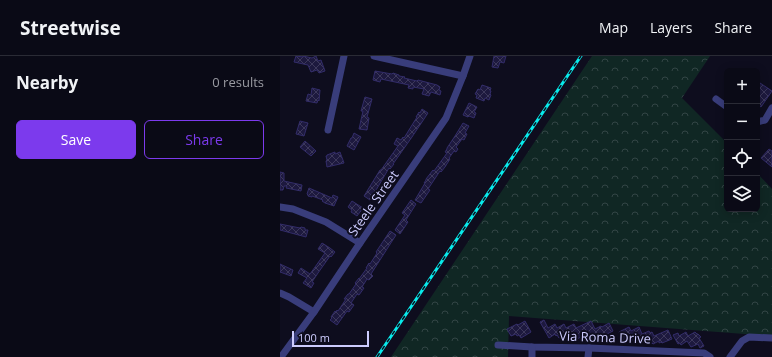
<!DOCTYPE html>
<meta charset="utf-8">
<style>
:root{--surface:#0a0a16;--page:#13131f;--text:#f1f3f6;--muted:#999aa1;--line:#2a2b35;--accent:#7c3aed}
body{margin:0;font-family:"Open Sans",sans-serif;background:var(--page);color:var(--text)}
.controls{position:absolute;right:12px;top:12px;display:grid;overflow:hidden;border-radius:6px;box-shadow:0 2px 10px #0003}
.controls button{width:36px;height:36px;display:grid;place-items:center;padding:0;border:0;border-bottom:1px solid var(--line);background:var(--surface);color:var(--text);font:20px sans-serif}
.scale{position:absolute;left:12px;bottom:10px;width:77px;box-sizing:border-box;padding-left:4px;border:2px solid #cccbfd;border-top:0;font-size:11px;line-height:14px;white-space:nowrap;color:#cccbfd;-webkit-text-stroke:3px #0e0d1e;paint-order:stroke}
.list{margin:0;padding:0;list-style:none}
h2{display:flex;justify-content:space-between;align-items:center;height:52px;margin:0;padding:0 16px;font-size:17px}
h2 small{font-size:13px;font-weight:400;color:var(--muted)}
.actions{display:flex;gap:8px;padding:12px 16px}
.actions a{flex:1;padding:9px 0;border:1px solid var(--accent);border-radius:6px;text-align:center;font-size:14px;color:var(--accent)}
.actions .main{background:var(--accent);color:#fff}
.icon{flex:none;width:22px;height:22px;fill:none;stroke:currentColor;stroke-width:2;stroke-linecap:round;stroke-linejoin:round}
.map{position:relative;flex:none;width:492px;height:301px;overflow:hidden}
header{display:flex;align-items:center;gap:24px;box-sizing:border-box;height:56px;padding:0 20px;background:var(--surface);border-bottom:1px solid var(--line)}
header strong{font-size:19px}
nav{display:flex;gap:22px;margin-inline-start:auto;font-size:14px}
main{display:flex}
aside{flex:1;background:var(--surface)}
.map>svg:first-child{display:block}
.forest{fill:url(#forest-crowns)}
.building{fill:url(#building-cross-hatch);stroke:#322c69}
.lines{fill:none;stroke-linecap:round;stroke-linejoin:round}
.minor{stroke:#393d7b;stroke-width:7}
.rail-casing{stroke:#08ebec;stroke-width:3}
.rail{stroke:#0e0d1e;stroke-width:1.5;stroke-dasharray:4.5;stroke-linecap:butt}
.labels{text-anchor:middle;stroke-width:4;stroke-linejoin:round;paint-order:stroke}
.street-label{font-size:13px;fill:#cccbfd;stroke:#0e0d1e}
</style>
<header>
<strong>Streetwise</strong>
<nav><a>Map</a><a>Layers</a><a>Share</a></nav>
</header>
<main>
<aside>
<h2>Nearby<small>0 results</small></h2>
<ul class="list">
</ul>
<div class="actions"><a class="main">Save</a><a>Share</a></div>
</aside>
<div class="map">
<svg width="492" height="301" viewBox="0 0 492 301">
<defs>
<pattern id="forest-crowns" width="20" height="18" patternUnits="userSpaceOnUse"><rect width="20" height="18" fill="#102724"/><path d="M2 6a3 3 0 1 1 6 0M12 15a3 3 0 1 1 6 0" fill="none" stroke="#324545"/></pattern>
<pattern id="building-cross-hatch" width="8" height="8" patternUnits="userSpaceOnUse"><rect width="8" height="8" fill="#1d193e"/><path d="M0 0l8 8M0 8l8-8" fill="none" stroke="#3d395b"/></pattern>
</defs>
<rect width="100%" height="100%" fill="#0e0d1e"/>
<polygon class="forest" points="312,0 430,0 402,42 447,87 447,153 477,153 477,117 492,133 492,280 229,260 228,301 111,301"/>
<g class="building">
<polygon points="16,0 23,1 23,0 32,2 36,0 38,5 41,4 45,15 39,17 37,14 31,16 28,9 14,6"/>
<polygon points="214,0 226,0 224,7 220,6 218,12 212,11"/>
<polygon points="95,15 112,18 113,17 119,19 119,20 125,21 124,22 137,25 138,24 157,29 160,31 159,34 161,35 160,39 151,36 149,40 142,38 144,33 133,31 133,33 128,32 129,29 101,23 100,26 93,24"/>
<polygon points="477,25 492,35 481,51 477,48"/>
<polygon points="202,29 211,32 210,35 211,35 210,38 211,39 209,44 205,42 204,45 196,42 197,39 195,38 198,33 200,34"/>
<polygon points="32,32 40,34 39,45 38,44 37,47 26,45 28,38 31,39"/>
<polygon points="85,41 92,43 87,61 89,62 87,74 79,73 83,55 81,55"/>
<polygon points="189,47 197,51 194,56 196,57 194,62 189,60 188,61 183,59"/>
<polygon points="142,53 148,57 132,81 113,108 114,108 110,113 109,112 92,141 90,144 84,140 100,114 101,114 118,90 114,88 117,82 121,84 123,81 124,82 137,61 136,61 139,56 140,57"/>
<polygon points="20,65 28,67 24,80 16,78"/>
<polygon points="183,67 189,70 185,77 187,78 184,84 182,83 176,91 178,93 176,96 174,95 169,102 170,103 165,111 161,116 160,115 148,133 150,134 141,147 135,144 145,127 144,127 146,124 146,123 153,114 154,115 167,97 165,96 167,93 167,92 175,80"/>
<polygon points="74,77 81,81 74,94 67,90 71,82 72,82"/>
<polygon points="25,85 36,95 31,100 20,91"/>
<polygon points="489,93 492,95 492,111 481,102"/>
<polygon points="55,96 55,98 60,96 64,107 47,111 46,105 47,104 46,100 47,100 47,99"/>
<polygon points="0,116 4,117 4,125 22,129 21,135 6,132 7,130 4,130 3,134 0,134"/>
<polygon points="29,132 52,142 53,139 58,141 54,150 45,147 42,145 43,144 32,140 32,141 28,140 28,139 27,138"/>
<polygon points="131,144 136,148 126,164 128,166 120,178 115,174 125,159 122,157"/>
<polygon points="72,145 83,152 77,160 71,156 72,154 68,151"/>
<polygon points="0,168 20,172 21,171 25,172 25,174 28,174 26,181 0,174"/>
<polygon points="110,175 116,179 91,218 93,220 89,224 87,223 82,231 84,232 79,239 77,238 71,247 74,249 69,256 67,255 57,269 50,264 52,262 51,261 55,255 56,256 57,254 58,255 66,243 64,243 68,238 69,238 76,228 75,227 79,222 79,223 87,212 86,212 89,207 90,208 97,197 96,196"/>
<polygon points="42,187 50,192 55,196 51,201 50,200 38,217 32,226 34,227 31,232 23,227 27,222 18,217 21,212 30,218 45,197 38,193"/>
<polygon points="0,208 13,214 11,220 0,216"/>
<polygon points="264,264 268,272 275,268 277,272 284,268 286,272 294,268 296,272 311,265 315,273 321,270 322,271 329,267 333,275 323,280 322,279 315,282 313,279 306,282 305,280 304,281 303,280 297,283 296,280 294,280 294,279 288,282 286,278 279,282 277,279 276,280 275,278 269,282 260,266"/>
<polygon points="245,265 251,276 241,282 239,279 237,280 236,278 231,280 227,273 237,268 238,269"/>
<polygon points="349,271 351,275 359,271 362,278 369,275 370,277 372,276 374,280 388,274 392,283 382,287 381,286 379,287 379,285 373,288 372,287 370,288 367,283 362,285 360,281 353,285 352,282 350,283 350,282 344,285 339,276"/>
<polygon points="406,276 408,280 415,276 417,278 418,278 421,281 419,282 424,290 420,292 418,288 411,291 407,285 401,289 400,287 398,288 393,279 398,277 399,280"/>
</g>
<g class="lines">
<g class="minor">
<polyline points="94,0 183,20"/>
<polyline points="436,43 447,51"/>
<polyline points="477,66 485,64 492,52"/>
<polyline points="48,74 64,0"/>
<polyline points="0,151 13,153 46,166 80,187"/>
<polyline points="0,237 9,241 34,256"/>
<polyline points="218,289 252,291 309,292 424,297 430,301"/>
<polyline points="1,301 34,256 80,187 166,62 183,20 190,0"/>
<polyline points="252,301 252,291"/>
<polyline points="308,301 309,292"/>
<polyline points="450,301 462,285 469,281 492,282"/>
</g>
<g class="rail-casing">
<polyline id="rail" points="97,301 301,0"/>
</g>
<use href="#rail" class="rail"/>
</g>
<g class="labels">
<g class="street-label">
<text transform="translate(93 147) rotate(-55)" y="5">Steele Street</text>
<text transform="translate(325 281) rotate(2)" y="5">Via Roma Drive</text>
</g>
</g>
</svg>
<div class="controls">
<button>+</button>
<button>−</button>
<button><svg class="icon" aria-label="locate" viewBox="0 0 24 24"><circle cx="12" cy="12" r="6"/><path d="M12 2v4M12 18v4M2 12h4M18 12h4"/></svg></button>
<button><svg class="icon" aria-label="layers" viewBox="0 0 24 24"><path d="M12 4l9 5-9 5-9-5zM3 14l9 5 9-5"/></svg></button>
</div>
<div class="scale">100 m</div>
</div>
</main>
